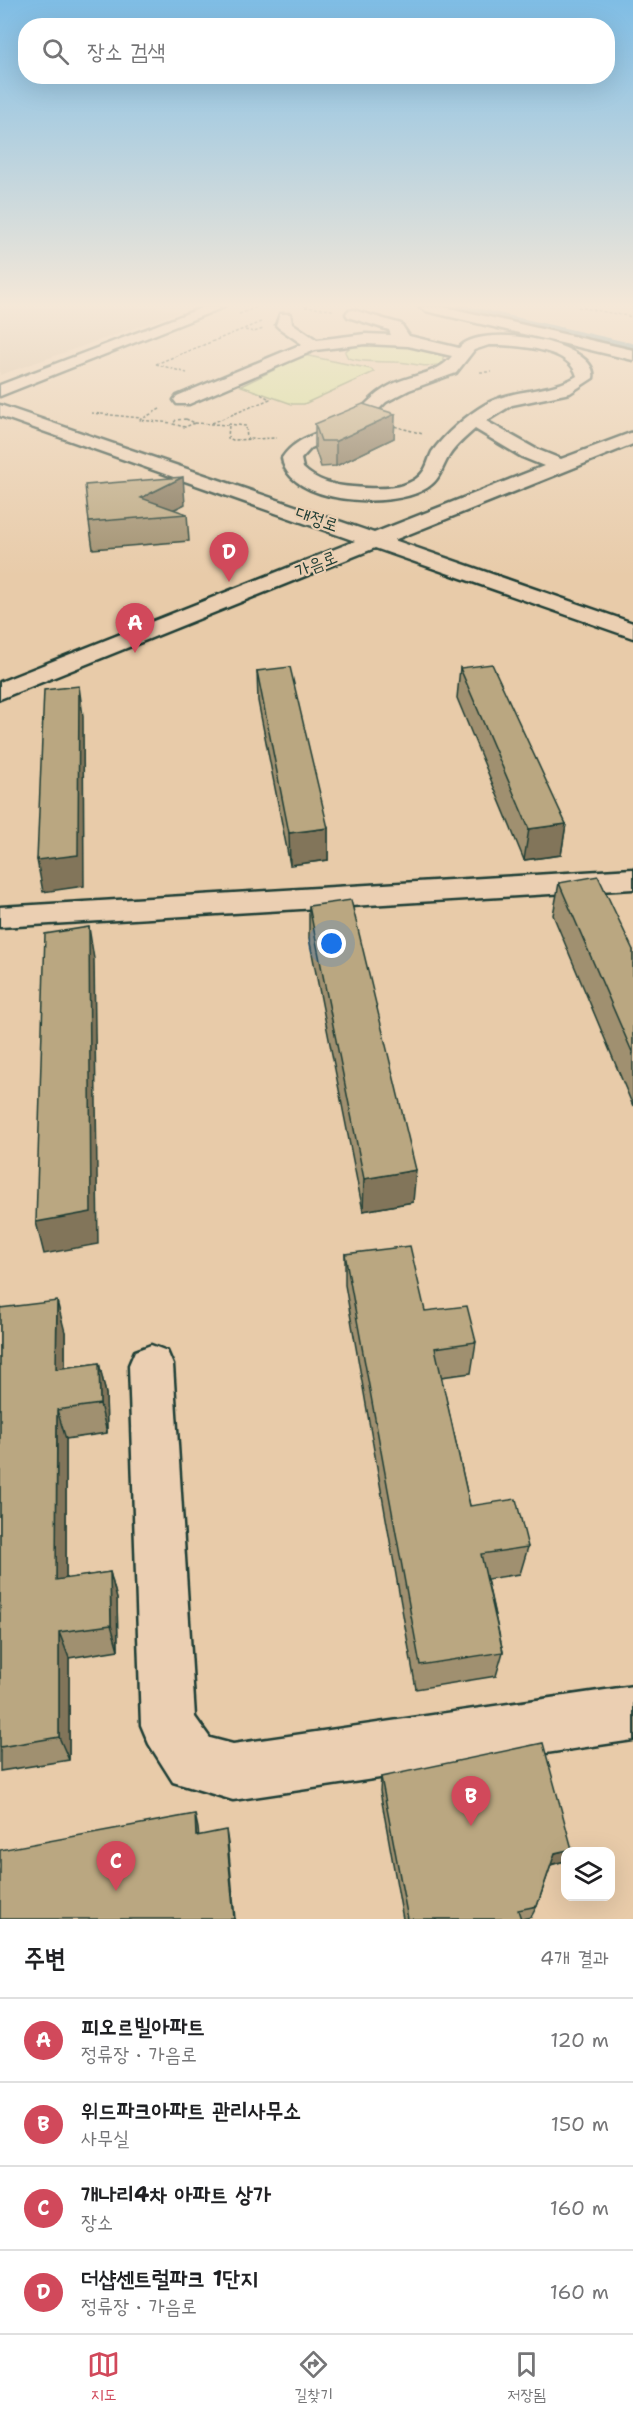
<!DOCTYPE html>
<html lang="ko">
<meta charset="utf-8">
<style>
:root{--surface:#fff;--page:#f6f6f6;--text:#202124;--muted:#757577;--line:#e0e0e0;--accent:#d1495b}
body{margin:0;font-family:"Shantell Sans","Poor Story",sans-serif;background:var(--page);color:var(--text)}
.controls{position:absolute;right:18px;bottom:18px;display:grid;overflow:hidden;border-radius:12px;box-shadow:0 6px 24px #0002}
.controls button{width:54px;height:54px;display:grid;place-items:center;padding:0;border:0;border-bottom:2px solid var(--line);background:var(--surface);color:var(--text);font:30px sans-serif}
.you{position:absolute;left:332px;top:944px;width:21px;height:21px;margin:-15px;border:4px solid #fff;border-radius:50%;background:#1a73e8;box-shadow:0 0 0 9px #1a73e833}
.badge{display:grid;place-items:center;width:39px;height:39px;border-radius:50%;background:var(--accent);color:#fff;font-size:20px;font-weight:700}
.pin{position:absolute;translate:-50% -50px;filter:drop-shadow(0 2px 3px #0008)}
.pin::after{content:'';position:absolute;top:32px;width:21px;height:18px;background:inherit;clip-path:polygon(0 0,100% 0,50% 100%)}
.list{margin:0;padding:0;list-style:none}
h2{display:flex;justify-content:space-between;align-items:center;height:78px;margin:0;padding:0 24px;font-size:26px}
h2 small{font-size:20px;font-weight:400;color:var(--muted)}
.list li{display:grid;grid-template-columns:39px 1fr auto;gap:18px;align-items:center;box-sizing:border-box;height:84px;padding:0 24px;border-top:2px solid var(--line)}
.list b{display:block;font-size:22px;white-space:nowrap}
.list p{margin:0;font-size:20px;white-space:nowrap;color:var(--muted)}
.list em{font-size:20px;font-style:normal;color:var(--muted)}
.icon{flex:none;width:33px;height:33px;fill:none;stroke:currentColor;stroke-width:2;stroke-linecap:round;stroke-linejoin:round}
.map{position:relative;flex:none;width:633px;height:1919px;overflow:hidden}
.search{position:absolute;background:var(--surface);box-shadow:0 6px 24px #0002;left:18px;right:18px;top:18px;height:66px;display:flex;align-items:center;gap:15px;box-sizing:border-box;padding:0 21px;border-radius:24px;color:var(--muted);font-size:22px}
.sheet{height:414px;background:var(--surface)}
nav{display:flex;justify-content:space-around;align-items:center;box-sizing:border-box;height:84px;border-top:2px solid var(--line);background:var(--surface);font-size:16px;color:var(--muted)}
nav a{display:grid;justify-items:center;gap:3px}
nav .on{color:var(--accent)}
.map>svg:first-child{display:block}
.built{fill:#d6bd9b}
.green{fill:#d0df92;stroke:#788e63;stroke-width:1.5}
.lines{fill:none;stroke-linecap:round;stroke-linejoin:round}
.stream{stroke:#5a929c;stroke-width:5}
.minor-casing{stroke:#1f3d34;stroke-width:5}
.path{stroke:#1f3d34;stroke-width:1.5;stroke-dasharray:3 2;stroke-linecap:butt}
.minor{fill:#ebcfb2;fill-rule:evenodd}
.wall{fill:#a0906f;stroke:#1f3d34;stroke-width:1.5}
.shaded-wall{fill:#82755a;stroke:#1f3d34;stroke-width:1.5}
.building{fill:#baa781;stroke:#1f3d34;stroke-width:1.5}
.labels{text-anchor:middle;stroke-width:4.5;stroke-linejoin:round;paint-order:stroke}
.far-street-label{font-size:18px;fill:#1f3d34;stroke:#ebcfb2}
</style>
<div class="map">
<svg width="633" height="1919" viewBox="0 0 633 1919">
<rect width="100%" height="100%" fill="#e8cba9"/>
<filter id="ink" filterUnits="userSpaceOnUse"><feTurbulence type="fractalNoise" baseFrequency=".0167" numOctaves="2"/><feDisplacementMap in="SourceGraphic" scale="12" xChannelSelector="R" yChannelSelector="G"/><feConvolveMatrix kernelMatrix="1 2 1 2 8 2 1 2 1" color-interpolation-filters="sRGB"/></filter>
<g filter="url(#ink)">
<polygon class="built" points="0,307 160,307 180,312 0,375"/>
<g class="green">
<path d="M360 344 408 347 444 354 442 364C425 369 411 362 395 362 378 361 364 363 348 358L345 352 350 347Z"/>
<polygon points="304,355 371,369 374,372 304,404 292,404 241,386"/>
</g>
<g class="lines">
<polyline class="stream" points="460,307 633,346"/>
<g class="minor-casing">
<g id="minor">
<polygon points="204,307 224,307 0,396 0,385"/>
<polygon points="419,307 445,307 633,350 633,360 426,311"/>
<path d="M353 310 401 324 409 336 459 348C480 321 600 342 593 378L570 393 512 405 486 421 536 449 561 459 633 432V444L394 540 633 623V638L375 548 0 699V682L355 541 0 416V405L374 533 544 466 522 457 475 429C466 437 455 446 449 456 441 469 440 481 425 489 393 509 288 505 282 458 298 434 325 434 348 419 366 407 373 393 395 383 415 374 438 374 452 356L408 346 365 344 315 350 189 404H177L174 400 177 396 302 344 279 328 276 325 280 314H290L292 323 317 340 365 334 391 335 389 330 348 317 346 314 348 311ZM489 345C513 345 570 347 577 376 550 393 515 388 486 404 467 415 445 434 432 452 429 458 428 464 425 469 411 492 376 489 353 487 336 486 316 481 303 468L301 459 311 448 362 426 386 402 409 390 456 373 474 350Z"/>
<polygon points="633,869 633,889 0,927 0,907"/>
<polygon points="151,1345 167,1351 173,1365 195,1717 210,1738 233,1744 633,1686 633,1740 233,1800 173,1782 149,1744 141,1725 129,1365 135,1351"/>
</g>
</g>
<g class="path">
<polyline points="305,307 333,310"/>
<polyline points="578,307 633,317"/>
<polyline points="239,314 258,307"/>
<polyline points="245,330 254,332 263,329"/>
<polyline points="156,364 261,322"/>
<polyline points="156,364 187,373"/>
<polyline points="480,372 491,372"/>
<polyline points="160,409 140,420 172,423"/>
<polyline points="91,413 141,418"/>
<polygon points="186,419 195,423 185,427 173,424 176,420"/>
<polyline points="195,423 229,425 228,438 233,440 276,438"/>
<polyline points="212,423 270,399 260,394"/>
<polyline points="228,424 246,426 247,440"/>
<polyline points="390,425 423,434"/>
</g>
<use href="#minor" class="minor"/>
</g>
<g class="wall">
<polygon points="395,414 394,438 336,466 321,467 315,449 315,424"/>
<polygon points="185,504 173,510 187,514 189,541 93,549 89,522"/>
<polygon points="460,668 566,824 561,855 524,860 457,698"/>
<polygon points="257,671 328,828 328,860 290,865 258,701"/>
<polygon points="559,883 633,950 633,1106 553,915"/>
<polygon points="309,906 413,1202 363,1211 309,938"/>
<polygon points="345,1254 425,1311 476,1342 471,1373 441,1377 470,1506 528,1547 520,1574 487,1579 503,1652 496,1676 416,1689 345,1285"/>
<polygon points="0,1308 65,1332 65,1368 99,1363 106,1394 107,1433 66,1439 66,1579 110,1572 117,1599 118,1650 69,1658 69,1760 0,1771"/>
<polygon points="381,1777 572,1849 570,1851 566,1851 565,1861 551,1865 537,1906 531,1917 522,1919 403,1919 380,1791"/>
</g>
<g class="shaded-wall">
<polygon points="395,414 394,438 336,466 336,441"/>
<polygon points="183,477 185,504 160,516 141,498"/>
<polygon points="79,686 83,716 84,886 43,892 37,860"/>
<polygon points="566,824 561,855 524,860 529,829"/>
<polygon points="328,828 328,860 290,865 289,833"/>
<polygon points="89,927 94,959 98,1244 44,1254 36,1222"/>
<polygon points="416,1170 413,1202 363,1211 364,1179"/>
<polygon points="57,1301 65,1332 65,1399 56,1369"/>
<polygon points="99,1363 106,1394 107,1433 100,1404"/>
<polygon points="57,1410 66,1439 66,1606 56,1580"/>
<polygon points="110,1572 117,1599 118,1650 111,1625"/>
<polygon points="59,1632 69,1658 69,1760 59,1737"/>
<polygon points="195,1814 198,1828 200,1848 196,1836"/>
<polygon points="226,1830 228,1843 235,1919 234,1919"/>
<polygon points="572,1849 570,1851 566,1851 565,1861 549,1865 555,1853"/>
</g>
<g class="building">
<polygon points="363,404 395,414 336,441 321,441 315,424"/>
<polygon points="183,477 141,498 187,514 89,522 85,485"/>
<polygon points="492,664 566,824 529,829 460,668"/>
<polygon points="290,667 328,828 289,833 257,671"/>
<polygon points="79,686 78,855 37,860 44,690"/>
<polygon points="598,876 633,950 633,1054 559,883"/>
<polygon points="351,900 416,1170 364,1179 309,906"/>
<polygon points="89,927 91,1212 36,1222 45,934"/>
<polygon points="410,1246 425,1311 467,1306 476,1342 435,1348 470,1506 516,1499 528,1547 481,1554 503,1652 420,1665 345,1254"/>
<polygon points="57,1301 56,1369 99,1363 100,1404 57,1410 56,1580 110,1572 111,1625 59,1632 59,1737 0,1747 0,1308"/>
<polygon points="543,1743 572,1849 555,1853 537,1906 518,1910 521,1919 408,1919 381,1777"/>
<polygon points="195,1814 196,1836 226,1830 234,1919 0,1919 0,1850"/>
</g>
</g>
<linearGradient id="sky" x2="0" y2="1"><stop stop-color="#7fbde5"/><stop offset="0.53" stop-color="#f5e8d8"/><stop offset="1" stop-color="#f5e8d8" stop-opacity="0"/></linearGradient>
<rect width="633" height="576" fill="url(#sky)"/>
<g class="labels">
<g class="far-street-label">
<text transform="translate(317 519) rotate(19)" y="6">대정로</text>
<text transform="translate(316 564) rotate(-22)" y="6">가음로</text>
</g>
</g>
</svg>
<div class="controls">
<button><svg class="icon" aria-label="layers" viewBox="0 0 24 24"><path d="M12 4l9 5-9 5-9-5zM3 14l9 5 9-5"/></svg></button>
</div>
<div class="you"></div>
<div class="pin badge" style="left:135px;top:653px">A</div>
<div class="pin badge" style="left:471px;top:1826px">B</div>
<div class="pin badge" style="left:116px;top:1891px">C</div>
<div class="pin badge" style="left:229px;top:582px">D</div>
<div class="search"><svg class="icon" aria-label="search" viewBox="0 0 24 24"><circle cx="10" cy="10" r="6"/><path d="M15 15l6 6"/></svg>장소 검색</div>
</div>
<section class="sheet">
<h2>주변<small>4개 결과</small></h2>
<ul class="list">
<li><span class="badge">A</span><div><b>피오르빌아파트</b><p>정류장 · 가음로</p></div><em>120 m</em></li>
<li><span class="badge">B</span><div><b>위드파크아파트 관리사무소</b><p>사무실</p></div><em>150 m</em></li>
<li><span class="badge">C</span><div><b>개나리4차 아파트 상가</b><p>장소</p></div><em>160 m</em></li>
<li><span class="badge">D</span><div><b>더샵센트럴파크 1단지</b><p>정류장 · 가음로</p></div><em>160 m</em></li>
</ul>
</section>
<nav>
<a class="on"><svg class="icon" aria-label="map" viewBox="0 0 24 24"><path d="M3 6l6-2 6 2 6-2v14l-6 2-6-2-6 2zM9 4v14M15 6v14"/></svg>지도</a>
<a><svg class="icon" aria-label="directions" viewBox="0 0 24 24"><path d="M12 3l9 9-9 9-9-9zM9 14v-3h6M13 9l2 2-2 2"/></svg>길찾기</a>
<a><svg class="icon" aria-label="saved" viewBox="0 0 24 24"><path d="M7 4h10v16l-5-4-5 4z"/></svg>저장됨</a>
</nav>
